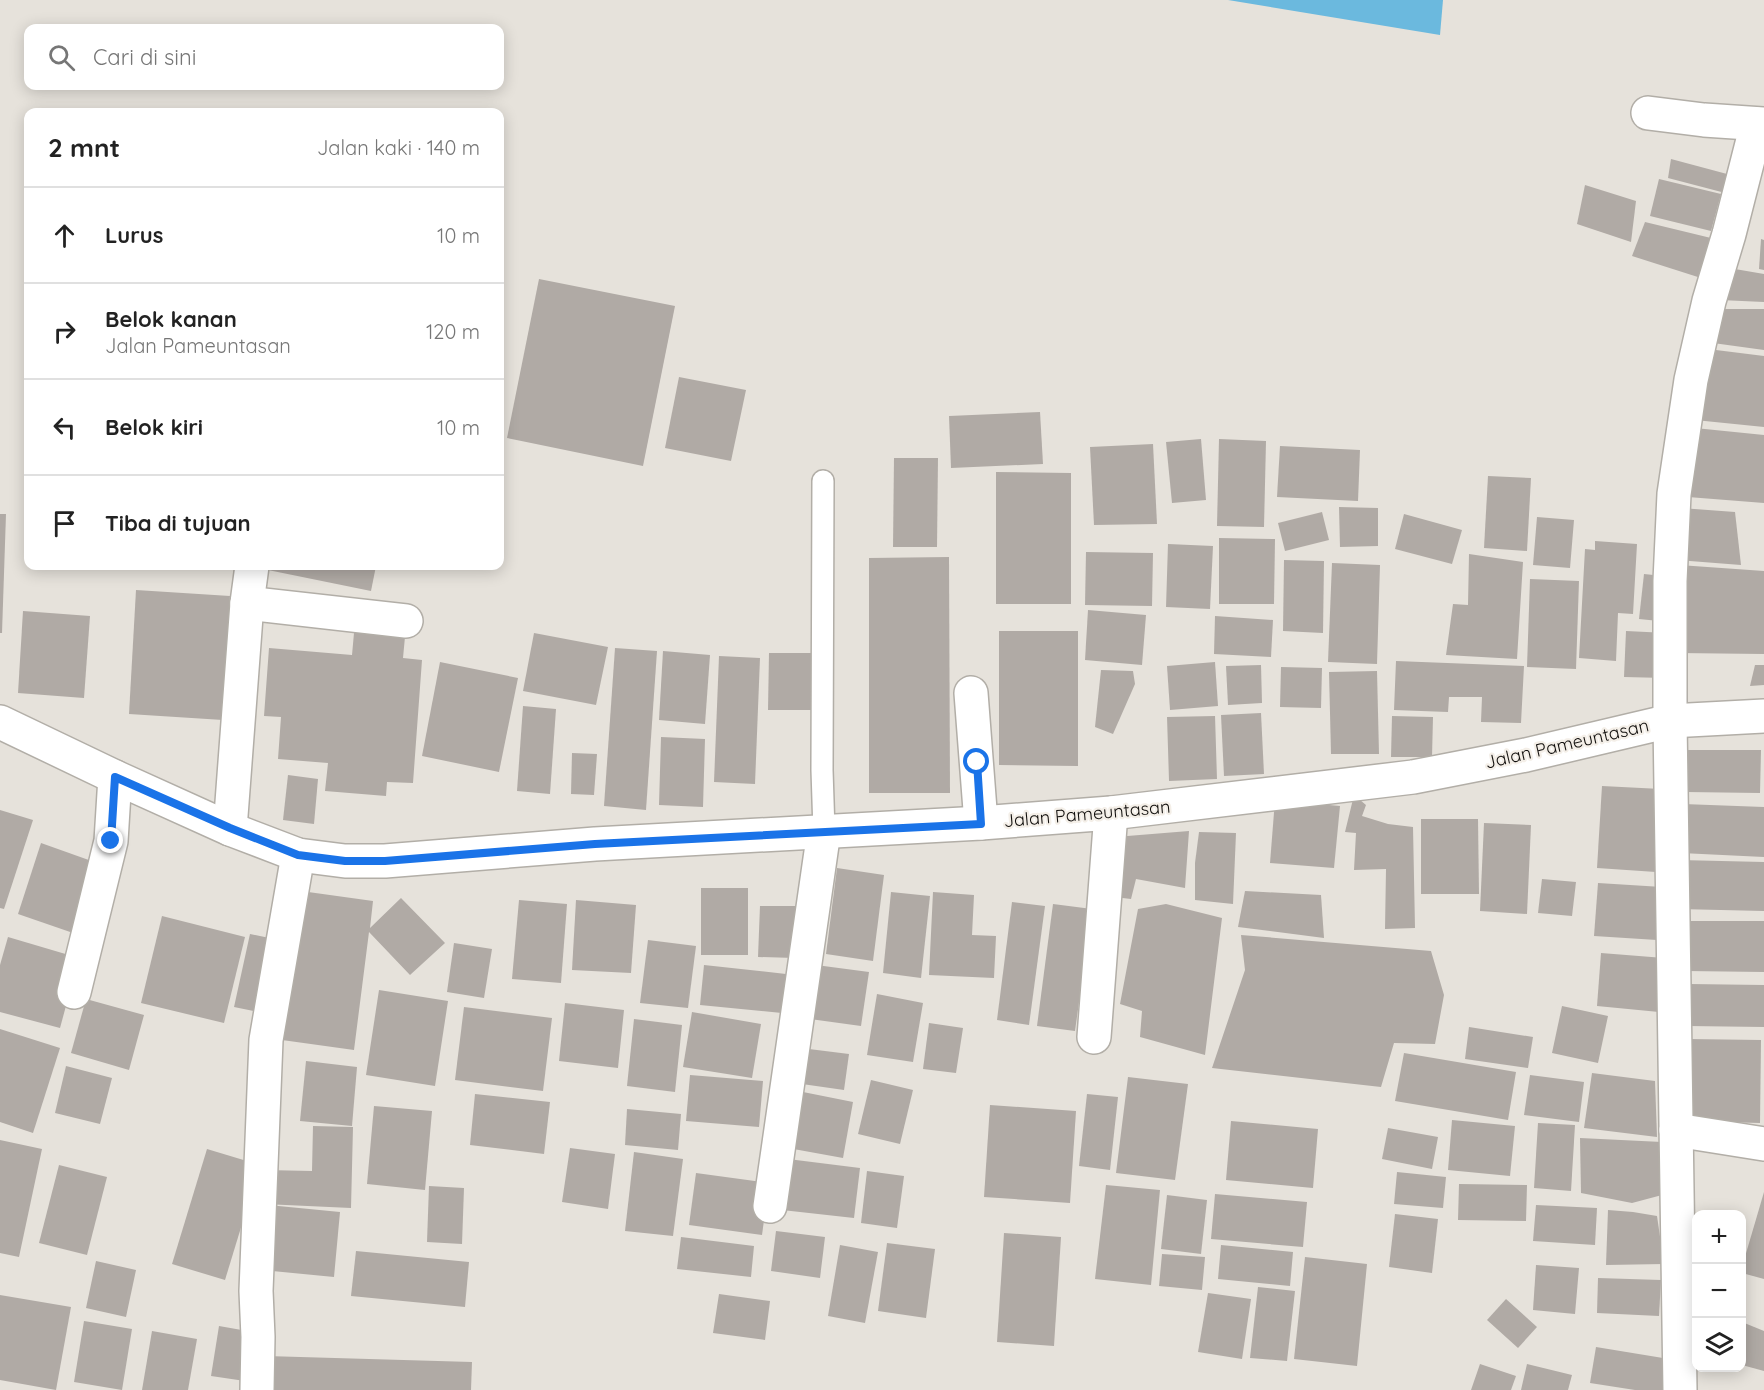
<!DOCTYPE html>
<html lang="id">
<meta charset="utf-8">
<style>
:root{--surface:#fff;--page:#f6f6f6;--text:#222;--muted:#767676;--line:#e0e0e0}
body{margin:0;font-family:Quicksand,sans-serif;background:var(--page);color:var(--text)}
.controls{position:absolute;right:18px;bottom:18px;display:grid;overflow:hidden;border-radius:12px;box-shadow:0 3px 15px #0003}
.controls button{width:54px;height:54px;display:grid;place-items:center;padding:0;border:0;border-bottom:2px solid var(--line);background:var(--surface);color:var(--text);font:30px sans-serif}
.stop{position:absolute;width:18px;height:18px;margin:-14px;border:4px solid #1a73e8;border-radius:50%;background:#fff}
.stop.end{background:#1a73e8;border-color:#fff;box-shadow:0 2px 6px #0008}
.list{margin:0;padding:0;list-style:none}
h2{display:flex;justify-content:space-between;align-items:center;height:78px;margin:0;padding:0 24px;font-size:26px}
h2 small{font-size:20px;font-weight:400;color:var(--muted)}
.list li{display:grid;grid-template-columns:39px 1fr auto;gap:18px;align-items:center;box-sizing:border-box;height:96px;padding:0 24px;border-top:2px solid var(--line)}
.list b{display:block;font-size:22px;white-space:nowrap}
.list p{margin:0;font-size:20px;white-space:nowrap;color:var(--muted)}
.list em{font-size:20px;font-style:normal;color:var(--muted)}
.icon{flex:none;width:33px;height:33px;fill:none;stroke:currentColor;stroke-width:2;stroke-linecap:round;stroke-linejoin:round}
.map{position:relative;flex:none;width:1764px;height:1390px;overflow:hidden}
.search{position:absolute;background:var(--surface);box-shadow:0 3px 15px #0003;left:24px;top:24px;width:480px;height:66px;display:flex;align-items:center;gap:15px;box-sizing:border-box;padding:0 21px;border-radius:12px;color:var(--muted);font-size:22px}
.panel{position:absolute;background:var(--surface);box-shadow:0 3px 15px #0003;left:24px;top:108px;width:480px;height:462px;border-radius:12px}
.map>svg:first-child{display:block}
.water{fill:#6bb9de}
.building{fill:#b0aaa5}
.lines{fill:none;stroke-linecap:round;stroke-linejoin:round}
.service-casing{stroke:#b2aea7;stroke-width:24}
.minor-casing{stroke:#b2aea7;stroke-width:36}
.tertiary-casing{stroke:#b2aea7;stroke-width:36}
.service{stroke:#fff;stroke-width:21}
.minor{stroke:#fff;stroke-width:33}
.tertiary{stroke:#fff;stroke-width:33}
.route{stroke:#1a73e8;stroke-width:8}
.labels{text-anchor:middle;stroke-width:4.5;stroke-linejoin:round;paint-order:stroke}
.street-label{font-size:18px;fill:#100e0c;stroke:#f4efe8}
</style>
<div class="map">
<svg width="1764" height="1390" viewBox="0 0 1764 1390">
<rect width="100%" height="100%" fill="#e6e2db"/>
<polygon class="water" points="1228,0 1443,0 1440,35"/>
<g class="building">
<polygon points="1671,159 1742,178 1733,195 1668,178"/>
<polygon points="1659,179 1721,194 1711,231 1650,216"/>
<polygon points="1585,185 1636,201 1631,242 1577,224"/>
<polygon points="1645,222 1711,238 1701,278 1632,256"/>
<polygon points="1761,239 1764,240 1764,270 1759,269"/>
<polygon points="1729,268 1764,274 1764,302 1720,300"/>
<polygon points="539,279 675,306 643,466 507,438"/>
<polygon points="1719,309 1764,309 1764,350 1713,343"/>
<polygon points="1708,349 1764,356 1764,427 1695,420"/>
<polygon points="679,377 746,390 731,461 665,448"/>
<polygon points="1040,412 1043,464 951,468 949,416"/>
<polygon points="1695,428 1764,435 1764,503 1688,497"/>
<polygon points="1201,439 1206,500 1172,503 1166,442"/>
<polygon points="1219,439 1266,441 1264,527 1217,526"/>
<polygon points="1153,444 1157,524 1094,525 1090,447"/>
<polygon points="1280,446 1360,450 1358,501 1277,497"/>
<polygon points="894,458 938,458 937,547 893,547"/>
<polygon points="996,472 1071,473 1071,604 996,604"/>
<polygon points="1488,476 1531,478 1527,551 1484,548"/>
<polygon points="1339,507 1378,508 1378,546 1340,547"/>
<polygon points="1681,508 1735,512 1741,565 1677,560"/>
<polygon points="1322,512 1329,540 1285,551 1278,523"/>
<polygon points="0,514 6,514 2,633 0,633"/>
<polygon points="1404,514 1462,530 1452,564 1395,549"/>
<polygon points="1537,517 1574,520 1570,568 1533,565"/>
<polygon points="1219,538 1275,539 1274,604 1219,604"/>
<polygon points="1595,541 1637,544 1633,614 1618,613 1616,661 1579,658 1585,549 1595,550"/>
<polygon points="1168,544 1213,546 1210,609 1166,607"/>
<polygon points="1086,552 1153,553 1152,606 1085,605"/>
<polygon points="1469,554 1523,562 1517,659 1446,655 1453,604 1468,605"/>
<polygon points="949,557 950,793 869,793 869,558"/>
<polygon points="1284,560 1324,561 1323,633 1283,631"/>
<polygon points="1332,563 1380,565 1377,664 1328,662"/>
<polygon points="1679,565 1764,571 1764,654 1677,653"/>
<polygon points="264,566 376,566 371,591 263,569"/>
<polygon points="1644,574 1663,576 1659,621 1639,619"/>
<polygon points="1530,579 1579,581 1576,669 1527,667"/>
<polygon points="136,590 230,596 223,720 129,714"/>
<polygon points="1088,610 1146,615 1142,665 1085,660"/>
<polygon points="23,611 90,616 84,698 18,693"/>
<polygon points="1215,616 1273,620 1271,657 1214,654"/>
<polygon points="355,622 406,626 403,658 422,660 413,783 387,782 386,796 325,791 328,763 278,759 281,717 264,716 269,648 352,655"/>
<polygon points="999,631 1078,631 1078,766 999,765"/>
<polygon points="1626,631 1667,633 1665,678 1624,677"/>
<polygon points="534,633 608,647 596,705 523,691"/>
<polygon points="615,648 657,651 646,810 604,806"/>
<polygon points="663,651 710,655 705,724 659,720"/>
<polygon points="769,653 811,653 811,710 768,710"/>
<polygon points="719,656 760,658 755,784 714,782"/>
<polygon points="1396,661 1524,666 1521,723 1481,722 1482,697 1449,697 1448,712 1394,710"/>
<polygon points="440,662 518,678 499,772 422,756"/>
<polygon points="1215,662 1218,706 1170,710 1167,666"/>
<polygon points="1261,665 1262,703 1228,705 1226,666"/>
<polygon points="1755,665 1764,665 1764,685 1750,686"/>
<polygon points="1281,667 1322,668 1321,708 1280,707"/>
<polygon points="1101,670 1133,671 1135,684 1113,734 1095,727"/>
<polygon points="1377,671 1379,754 1331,754 1329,672"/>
<polygon points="523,706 556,709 550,794 517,791"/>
<polygon points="1261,713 1264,774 1224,776 1221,715"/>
<polygon points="1215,716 1217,779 1169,781 1167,717"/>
<polygon points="1392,716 1433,717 1432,757 1391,757"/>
<polygon points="661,737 705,739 703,807 659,805"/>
<polygon points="1686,750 1761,750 1760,793 1686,792"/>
<polygon points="572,753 597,754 594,795 571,794"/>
<polygon points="288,775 318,779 314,824 283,820"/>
<polygon points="1602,786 1661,789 1656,872 1597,868"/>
<polygon points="1354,795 1366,805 1362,816 1388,824 1413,827 1415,928 1385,929 1386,869 1354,870 1356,833 1345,832"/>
<polygon points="1275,800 1340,806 1334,868 1270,863"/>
<polygon points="1683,804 1764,807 1764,857 1681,853"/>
<polygon points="0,810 33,820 4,909 0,908"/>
<polygon points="1421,819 1478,819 1479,894 1421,894"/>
<polygon points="1484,823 1531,825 1527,914 1480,911"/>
<polygon points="1189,831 1185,888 1136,879 1131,899 1114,897 1115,837"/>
<polygon points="1199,832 1236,833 1233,904 1195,900 1195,863"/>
<polygon points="41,843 100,864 76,934 18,914"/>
<polygon points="1679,860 1764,862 1764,911 1678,909"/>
<polygon points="837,868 884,875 873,961 826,954"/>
<polygon points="1542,879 1576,882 1572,916 1538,913"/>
<polygon points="1598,883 1662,887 1657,940 1594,936"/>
<rect x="701" y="888" width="47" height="67"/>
<polygon points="301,891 373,901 370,928 401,898 445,943 410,975 369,932 354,1050 282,1040"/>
<polygon points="1245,891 1321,895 1324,938 1238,927"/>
<polygon points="891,892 930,896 921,978 883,973"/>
<polygon points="933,892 974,895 972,935 996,936 994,978 929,975"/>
<polygon points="519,900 567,904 561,983 512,979"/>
<polygon points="576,900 636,905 631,973 572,970"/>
<polygon points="1012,902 1045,906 1029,1025 997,1020"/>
<polygon points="1053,904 1092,909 1075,1031 1037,1026"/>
<polygon points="1166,904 1222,918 1205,1055 1140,1037 1142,1011 1120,1004 1138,909"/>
<polygon points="760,906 796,906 795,958 758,957"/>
<polygon points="162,916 245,937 224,1023 141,1003"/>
<polygon points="1686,921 1764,921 1764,972 1686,971"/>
<polygon points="250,934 279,940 263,1013 234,1007"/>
<polygon points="1241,935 1431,951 1444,995 1435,1044 1394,1043 1381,1087 1212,1068 1245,970"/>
<polygon points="8,937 79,958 60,1028 0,1012 0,965"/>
<polygon points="648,940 696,946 688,1008 640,1003"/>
<polygon points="454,943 492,949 484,998 447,992"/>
<polygon points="1601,953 1664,958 1659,1012 1597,1006"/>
<polygon points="704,965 786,974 782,1013 700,1005"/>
<polygon points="816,965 869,972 861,1026 810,1019"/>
<polygon points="1689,984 1764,985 1764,1027 1688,1026"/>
<polygon points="379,990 448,1001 435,1086 366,1075"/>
<polygon points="877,994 923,1003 913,1062 867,1055"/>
<polygon points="86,999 144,1015 129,1070 71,1053"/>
<polygon points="565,1003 624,1010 618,1068 559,1061"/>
<polygon points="1562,1006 1608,1016 1598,1063 1552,1053"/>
<polygon points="464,1007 552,1018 543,1091 455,1080"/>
<polygon points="692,1012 761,1024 752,1078 683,1067"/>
<polygon points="634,1019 682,1025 675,1092 627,1086"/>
<polygon points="929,1023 963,1028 956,1073 923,1069"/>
<polygon points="1469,1027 1533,1037 1528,1068 1465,1059"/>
<polygon points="0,1029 60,1048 33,1133 0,1122"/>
<polygon points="1688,1039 1761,1040 1760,1123 1686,1121"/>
<polygon points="801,1048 849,1054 844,1090 795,1083"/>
<polygon points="1404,1053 1516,1072 1508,1120 1395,1101"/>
<polygon points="306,1061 357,1067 352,1126 300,1121"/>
<polygon points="66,1066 112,1078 100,1124 55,1113"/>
<polygon points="1592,1073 1655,1081 1657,1137 1584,1128"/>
<polygon points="690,1075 763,1081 759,1127 686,1121"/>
<polygon points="1530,1075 1584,1082 1579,1122 1524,1115"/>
<polygon points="1128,1077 1188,1084 1175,1180 1116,1173"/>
<polygon points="871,1080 913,1090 900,1144 858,1134"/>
<polygon points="798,1091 853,1102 843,1158 788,1148"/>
<polygon points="475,1094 550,1102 544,1154 470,1145"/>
<polygon points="1087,1094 1118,1097 1110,1170 1079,1166"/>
<polygon points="990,1105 1076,1111 1070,1203 984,1197"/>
<polygon points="374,1106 432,1111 425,1190 367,1184"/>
<polygon points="627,1109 681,1114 678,1150 625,1145"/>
<polygon points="1452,1120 1515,1126 1510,1176 1448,1170"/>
<polygon points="1231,1121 1318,1129 1313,1188 1226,1180"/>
<polygon points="1538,1123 1575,1125 1571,1191 1534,1188"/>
<polygon points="313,1126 353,1127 351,1208 264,1204 265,1170 312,1171"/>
<polygon points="1388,1128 1438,1137 1432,1169 1382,1159"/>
<polygon points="1580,1138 1662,1142 1662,1195 1632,1203 1581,1193"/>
<polygon points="0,1140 42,1149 19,1257 0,1253"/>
<polygon points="570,1148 615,1154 608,1209 562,1202"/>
<polygon points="207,1149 260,1165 225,1280 172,1264"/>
<polygon points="634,1152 683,1159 673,1236 625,1231"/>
<polygon points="788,1159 860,1168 854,1218 782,1210"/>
<polygon points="59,1165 107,1177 87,1255 39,1243"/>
<polygon points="867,1171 904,1176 897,1228 861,1223"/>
<polygon points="1397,1172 1446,1177 1443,1208 1394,1204"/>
<polygon points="696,1173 769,1183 762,1235 689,1225"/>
<polygon points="1459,1184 1527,1185 1526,1221 1458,1220"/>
<polygon points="1106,1185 1160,1190 1151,1285 1095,1279"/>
<polygon points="429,1186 464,1188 462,1244 427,1242"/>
<polygon points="1764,1192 1764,1279 1742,1273 1742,1267"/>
<polygon points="1215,1194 1307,1202 1303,1247 1211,1239"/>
<polygon points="1167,1195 1207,1200 1201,1254 1161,1249"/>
<polygon points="268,1205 340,1212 334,1277 262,1270"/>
<polygon points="1536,1205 1597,1208 1595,1245 1533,1241"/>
<polygon points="1608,1210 1633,1212 1657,1216 1664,1264 1606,1265"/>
<polygon points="1395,1214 1438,1219 1432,1273 1389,1267"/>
<polygon points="776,1231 825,1237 820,1278 771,1271"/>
<polygon points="1004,1233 1061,1237 1054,1346 997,1342"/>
<polygon points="681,1237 754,1246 751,1277 677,1269"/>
<polygon points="887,1243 935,1249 926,1318 878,1311"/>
<polygon points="840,1245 878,1252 865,1323 828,1316"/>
<polygon points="1221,1245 1293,1252 1290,1286 1218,1279"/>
<polygon points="356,1251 469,1262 465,1307 351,1296"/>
<polygon points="1162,1254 1205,1257 1202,1290 1159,1286"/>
<polygon points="1305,1257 1367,1264 1357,1366 1294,1359"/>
<polygon points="96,1261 136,1270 126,1317 86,1308"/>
<polygon points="1536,1265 1579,1268 1575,1314 1533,1310"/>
<polygon points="1598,1278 1661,1280 1659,1316 1597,1313"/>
<polygon points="1258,1287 1295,1291 1287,1361 1250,1358"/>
<polygon points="1208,1293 1251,1299 1242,1359 1198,1352"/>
<polygon points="719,1294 770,1301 765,1340 713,1333"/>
<polygon points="0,1295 71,1307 56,1390 0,1380"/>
<polygon points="1506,1299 1537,1327 1518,1348 1487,1320"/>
<polygon points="84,1321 132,1329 122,1390 74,1382"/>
<polygon points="1742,1322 1764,1331 1764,1371 1742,1365"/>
<polygon points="219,1326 253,1332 245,1381 211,1376"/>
<polygon points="152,1331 197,1339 188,1390 142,1390"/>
<polygon points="1596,1347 1669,1359 1664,1390 1635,1390 1590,1383"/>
<polygon points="266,1356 472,1362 471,1390 265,1390"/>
<polygon points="1480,1364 1516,1376 1511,1390 1471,1390"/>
<polygon points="1527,1364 1572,1375 1568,1390 1521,1390"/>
</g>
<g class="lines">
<g class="service-casing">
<polyline id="service" points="823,481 822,770 824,831"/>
</g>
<g class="minor-casing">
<g id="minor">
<polyline points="1648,113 1704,120 1764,124"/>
<polyline points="247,603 406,621"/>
<polyline points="971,693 981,823"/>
<polyline points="230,829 247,603 252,566"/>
<polyline points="74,992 111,841 115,777"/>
<polyline points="1094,1037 1111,813"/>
<polyline points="1676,1130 1764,1144"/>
<polyline points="770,1206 824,831"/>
<polyline points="257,1390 258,1337 256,1291 266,1040 298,855"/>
<polyline points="1680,1390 1670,721 1670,581 1674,494 1691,380 1709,301 1729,234 1757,124"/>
</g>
</g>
<g class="tertiary-casing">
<polyline id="tertiary" points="0,722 115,777 230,829 298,855 345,861 385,861 595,844 981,823 1111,813 1413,777 1526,755 1670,721 1764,716"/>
</g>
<use href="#service" class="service"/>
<use href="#minor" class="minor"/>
<use href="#tertiary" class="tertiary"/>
</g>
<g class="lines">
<polyline class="route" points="111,841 115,777 230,828 298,855 345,861 385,861 595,844 981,824 977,762"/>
</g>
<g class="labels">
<g class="street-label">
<text transform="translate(1567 744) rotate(-13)" y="6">Jalan Pameuntasan</text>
<text transform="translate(1087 814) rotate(-5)" y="6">Jalan Pameuntasan</text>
</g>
</g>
</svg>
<div class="controls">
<button>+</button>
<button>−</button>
<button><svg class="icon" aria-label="layers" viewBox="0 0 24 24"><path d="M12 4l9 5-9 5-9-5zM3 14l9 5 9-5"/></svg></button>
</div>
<div class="stop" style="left:977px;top:762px"></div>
<div class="stop end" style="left:111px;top:841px"></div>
<div class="search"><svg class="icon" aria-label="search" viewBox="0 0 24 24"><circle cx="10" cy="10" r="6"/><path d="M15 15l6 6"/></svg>Cari di sini</div>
<section class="panel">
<h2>2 mnt<small>Jalan kaki · 140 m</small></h2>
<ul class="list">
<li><svg class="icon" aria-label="ahead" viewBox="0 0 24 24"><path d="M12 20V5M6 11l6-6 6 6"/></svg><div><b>Lurus</b></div><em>10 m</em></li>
<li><svg class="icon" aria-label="right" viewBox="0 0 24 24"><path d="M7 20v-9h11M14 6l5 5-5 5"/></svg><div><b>Belok kanan</b><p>Jalan Pameuntasan</p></div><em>120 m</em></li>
<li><svg class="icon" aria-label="left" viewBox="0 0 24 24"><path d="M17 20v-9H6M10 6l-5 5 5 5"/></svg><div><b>Belok kiri</b></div><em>10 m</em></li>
<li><svg class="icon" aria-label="arrive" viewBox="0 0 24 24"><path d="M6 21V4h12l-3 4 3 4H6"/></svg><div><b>Tiba di tujuan</b></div></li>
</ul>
</section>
</div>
